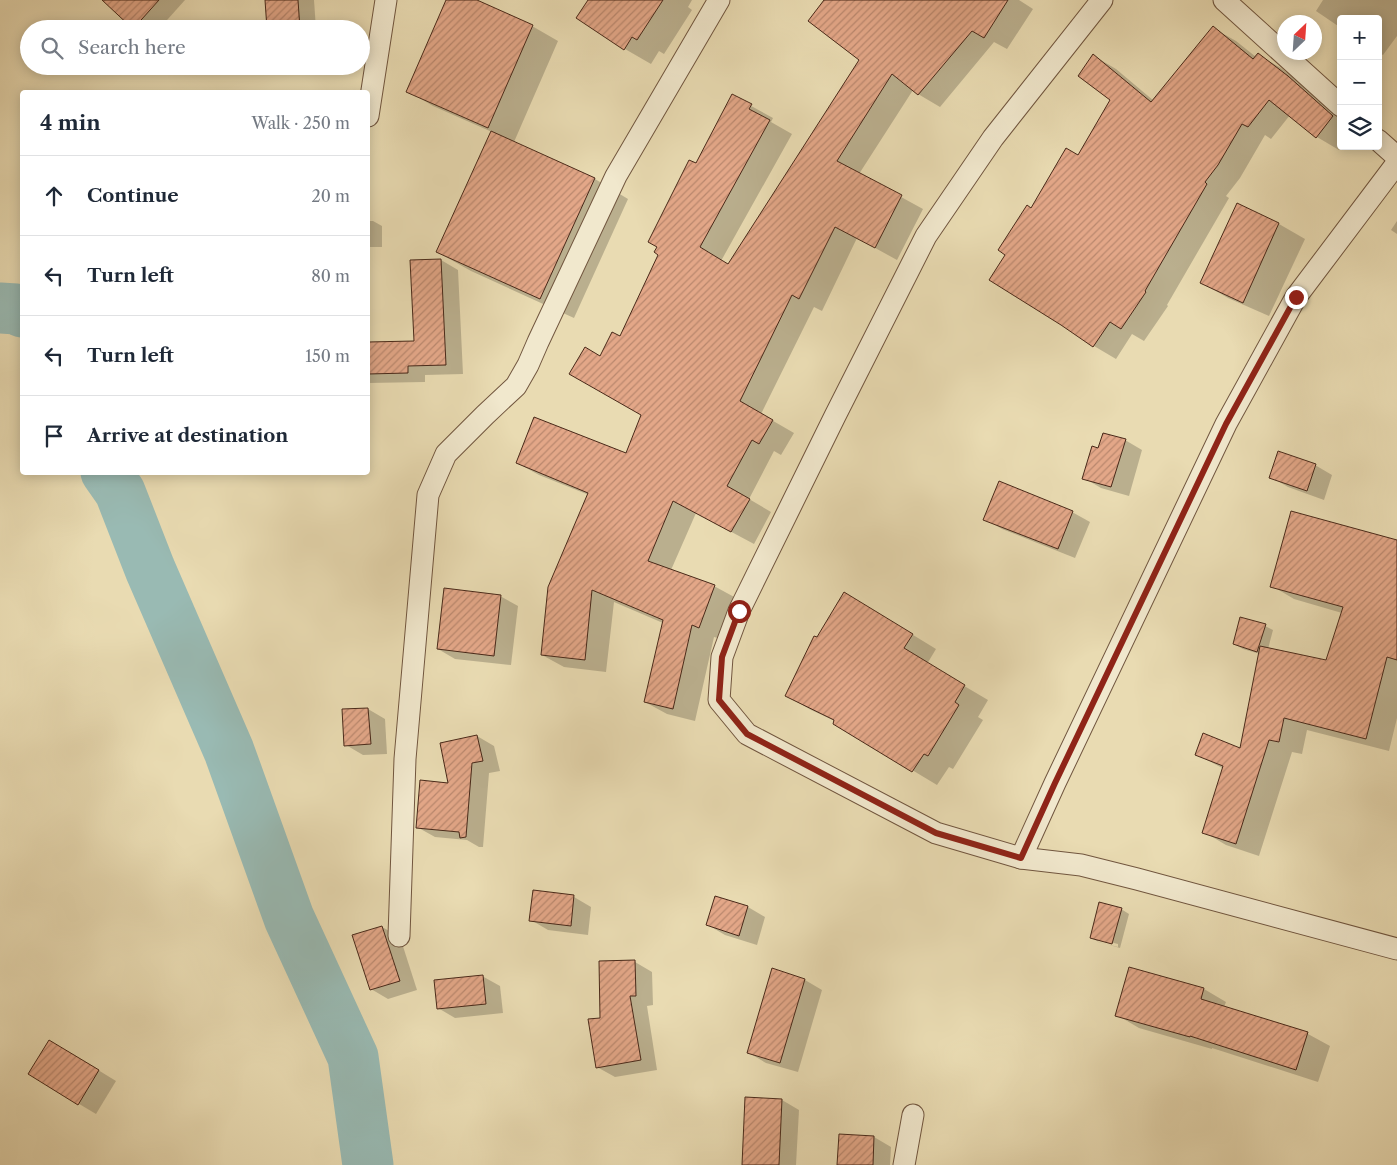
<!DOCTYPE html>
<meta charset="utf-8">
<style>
:root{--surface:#fff;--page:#f2f2f3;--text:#1f2937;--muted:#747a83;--line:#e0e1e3}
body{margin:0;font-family:"Libre Caslon Text",serif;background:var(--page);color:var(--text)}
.controls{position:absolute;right:15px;top:15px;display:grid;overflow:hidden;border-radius:5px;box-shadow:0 2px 12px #0003}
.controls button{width:45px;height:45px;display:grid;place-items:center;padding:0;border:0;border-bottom:1px solid var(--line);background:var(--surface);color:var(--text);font:25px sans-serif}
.compass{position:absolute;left:1277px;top:15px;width:45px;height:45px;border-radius:50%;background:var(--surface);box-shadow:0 2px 12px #0003;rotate:25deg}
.stop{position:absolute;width:15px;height:15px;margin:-11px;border:4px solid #8f2418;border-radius:50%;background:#fff}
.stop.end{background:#8f2418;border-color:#fff;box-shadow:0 1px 5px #0008}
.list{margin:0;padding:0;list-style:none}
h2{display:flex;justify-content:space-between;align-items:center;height:65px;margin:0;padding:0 20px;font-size:21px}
h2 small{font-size:16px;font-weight:400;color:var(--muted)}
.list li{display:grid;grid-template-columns:32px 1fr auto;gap:15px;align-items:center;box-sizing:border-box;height:80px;padding:0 20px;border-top:1px solid var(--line)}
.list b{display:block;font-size:19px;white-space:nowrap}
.list em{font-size:16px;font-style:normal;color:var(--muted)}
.icon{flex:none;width:28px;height:28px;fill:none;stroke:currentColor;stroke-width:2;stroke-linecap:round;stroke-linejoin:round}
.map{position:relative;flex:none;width:1397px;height:1165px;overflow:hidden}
.search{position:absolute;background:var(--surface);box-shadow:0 2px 12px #0003;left:20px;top:20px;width:350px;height:55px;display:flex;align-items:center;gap:12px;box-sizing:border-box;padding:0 18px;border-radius:28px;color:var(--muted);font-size:19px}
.panel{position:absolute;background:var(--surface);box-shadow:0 2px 12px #0003;left:20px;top:90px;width:350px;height:385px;border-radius:5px}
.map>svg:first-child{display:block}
.shadow{fill:#0003;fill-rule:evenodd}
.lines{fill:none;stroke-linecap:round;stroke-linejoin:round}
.river{stroke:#99bab3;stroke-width:51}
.building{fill:url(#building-hatch);stroke:#492919}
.street-casing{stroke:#71563f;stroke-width:23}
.street{stroke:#f1e8cd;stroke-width:21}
.route{stroke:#8f2418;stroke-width:6}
</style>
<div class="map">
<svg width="1397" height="1165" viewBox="0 0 1397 1165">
<defs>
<pattern id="building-hatch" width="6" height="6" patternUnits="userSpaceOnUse" patternTransform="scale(1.25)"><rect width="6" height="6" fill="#e3a788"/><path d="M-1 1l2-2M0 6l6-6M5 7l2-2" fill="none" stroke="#ba886e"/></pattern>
</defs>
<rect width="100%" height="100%" fill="#e9dbb2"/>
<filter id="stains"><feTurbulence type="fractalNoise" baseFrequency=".004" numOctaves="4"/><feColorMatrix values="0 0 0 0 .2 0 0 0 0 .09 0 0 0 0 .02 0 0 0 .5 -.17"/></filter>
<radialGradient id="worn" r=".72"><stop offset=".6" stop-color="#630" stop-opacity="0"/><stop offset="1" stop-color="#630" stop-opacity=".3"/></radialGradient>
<g class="shadow">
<polygon points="124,0 185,0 159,29 136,29 134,28"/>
<polygon points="266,0 314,0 316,29 268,29"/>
<polygon points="448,0 473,0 532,26 558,41 514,142 595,179 628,199 574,318 471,271 437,252 492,132 433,106 408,91"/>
<polygon points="589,0 692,0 688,7 692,10 664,54 659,51 651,64 625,49 577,18"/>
<polygon points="826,0 1019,0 1033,9 1007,49 994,42 940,107 918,94 913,90 859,174 923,209 897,260 857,238 822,311 814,307 761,414 794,433 781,455 774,451 749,499 771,512 754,544 696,513 671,570 714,586 736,598 721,639 714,637 695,721 667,714 645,702 663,623 614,602 606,672 564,667 542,655 589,495 539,475 517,463 626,455 643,415 600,358 621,338 660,254 696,165 733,96 773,118 771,122 792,134 721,261 729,265 861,59"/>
<polygon points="1323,0 1397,0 1397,36 1383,55 1378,52 1378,19 1341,19 1341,28 1316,11"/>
<polygon points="1213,28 1236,41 1256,57 1258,55 1281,68 1311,91 1341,117 1342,146 1339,150 1317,137 1290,115 1271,139 1265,135 1240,178 1226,196 1229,198 1167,305 1168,306 1144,341 1132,334 1116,359 1094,346 1032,209 1079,157 1111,100 1094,56 1116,69 1154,101"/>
<polygon points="1237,205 1279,224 1305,239 1269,316 1228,298 1202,283"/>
<polygon points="368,221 373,221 382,226 382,247 368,247"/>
<polygon points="1397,221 1397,234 1391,230"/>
<polygon points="441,260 458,270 463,374 425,375 425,382 368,383 368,343 416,343"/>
<polygon points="1125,440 1142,450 1129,496 1101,488 1084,478 1099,449"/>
<polygon points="1315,465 1332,475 1324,500 1288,487 1271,477"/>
<polygon points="1072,512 1090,522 1075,558 1002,529 985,519"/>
<polygon points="1397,542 1397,718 1389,751 1307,730 1302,754 1292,752 1259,856 1226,845 1204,832 1224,769 1196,754 1241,749 1260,654 1243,649 1234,644 1265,626 1273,630 1268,649 1327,661 1342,613 1294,599 1272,586"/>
<polygon points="500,596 518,606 511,665 455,659 438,649"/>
<polygon points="869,608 936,649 927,664 988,700 978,717 983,720 953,769 949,767 937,785 834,723 835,721 811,710 787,696 817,639"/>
<polygon points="368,709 385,719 387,754 363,755 346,745"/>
<polygon points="477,736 494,746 500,771 489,773 483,847 479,847 467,840 435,837 417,827 450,784"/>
<polygon points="574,897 591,907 588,935 548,930 531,920"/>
<polygon points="716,897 748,907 765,917 757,945 725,935 708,925"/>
<path d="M1121 909 1129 914 1120 948 1099 942 1091 938ZM1098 939 1118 944V947L1098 942Z"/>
<polygon points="382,927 400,937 417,990 388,999 371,989"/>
<polygon points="635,962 652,972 653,1005 647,1006 657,1070 615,1077 597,1067 602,1019"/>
<polygon points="1130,968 1204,989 1226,1002 1224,1007 1308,1034 1330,1046 1318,1082 1212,1048 1212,1049 1139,1028 1117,1015"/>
<polygon points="482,976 500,986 503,1013 455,1018 438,1008"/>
<polygon points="805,980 822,990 798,1072 766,1063 749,1053"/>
<polygon points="67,1051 116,1081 96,1114 29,1074"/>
<polygon points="746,1098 782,1100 799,1110 796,1165 743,1165"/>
<polygon points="874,1137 891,1147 890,1165 839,1165"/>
</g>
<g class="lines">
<g class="river">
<polyline points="0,308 16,309 22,312"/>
<polyline points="106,472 120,492 150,569 229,751 289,918 353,1057 368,1165"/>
</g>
</g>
<g class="building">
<polygon points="102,0 159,0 133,29"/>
<polygon points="265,0 298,0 300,29 267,29"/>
<polygon points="446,0 477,0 533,25 488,128 406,92"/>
<polygon points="588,0 663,0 637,40 632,37 624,50 576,18"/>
<polygon points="824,0 1008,0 984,38 972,31 918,95 892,74 837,161 902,195 875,248 835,227 799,299 792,295 740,401 773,420 759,444 752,440 727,486 750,499 731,532 673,501 648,561 715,585 699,628 692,625 673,709 644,702 663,620 592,590 585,660 541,655 548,587 588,493 516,463 534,417 626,453 641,415 569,374 585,347 600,356 612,332 620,336 658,255 654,252 657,247 648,242 689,160 696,163 732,94 752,104 749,109 770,120 700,247 728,264 859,60 808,21"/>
<polygon points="1213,26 1253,59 1258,53 1288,76 1333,116 1316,138 1269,100 1248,127 1242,124 1218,165 1205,182 1207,184 1145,291 1146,292 1121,329 1110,322 1093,347 1061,325 989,280 1005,255 998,250 1027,205 1031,208 1066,148 1078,155 1110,100 1078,76 1093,54 1151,102"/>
<polygon points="491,131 595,178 540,299 436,252"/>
<polygon points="1237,203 1279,223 1243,303 1200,283"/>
<polygon points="441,259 446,365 408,366 408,373 368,374 368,342 414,341 410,260"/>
<polygon points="1103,433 1126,439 1111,487 1082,479 1092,446 1098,448"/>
<polygon points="1278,451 1316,464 1307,491 1269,478"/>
<polygon points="999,481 1073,511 1058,549 983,520"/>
<polygon points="1291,511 1397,540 1397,660 1387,657 1366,739 1284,718 1279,742 1269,740 1236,844 1202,833 1223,766 1195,755 1203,733 1240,748 1260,646 1326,660 1343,607 1270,587"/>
<polygon points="444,588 501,595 494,656 437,649"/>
<polygon points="844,592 913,634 904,648 965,685 955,702 959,705 928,756 924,754 912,772 833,724 834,720 785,696 814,636 817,637"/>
<polygon points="1240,617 1266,624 1257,652 1233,644"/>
<polygon points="368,708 371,744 344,746 342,709"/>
<polygon points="477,735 483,761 472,763 466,837 460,838 459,832 416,828 420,780 448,783 440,743"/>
<polygon points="533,890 574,895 571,926 529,921"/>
<polygon points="715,896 748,906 739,936 706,925"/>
<polygon points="1099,902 1122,908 1112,944 1090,938"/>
<polygon points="382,926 400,981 370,990 352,935"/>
<polygon points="635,960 636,996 630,996 641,1060 596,1068 588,1019 600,1018 599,961"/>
<polygon points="1129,967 1204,988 1201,999 1308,1032 1296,1070 1190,1036 1190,1037 1115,1016"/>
<polygon points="772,968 805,979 780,1063 747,1053"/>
<polygon points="483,975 486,1004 437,1009 434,980"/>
<polygon points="49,1040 99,1070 78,1105 28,1074"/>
<polygon points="745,1097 782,1099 779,1165 742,1165"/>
<polygon points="839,1134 874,1136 873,1165 837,1165"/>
</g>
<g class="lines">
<g class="street-casing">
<g id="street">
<polyline points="1102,0 993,138 926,236 835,416 739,611 722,657 719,700 747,734 936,833 1021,858 1081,865 1137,879 1397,949"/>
<polyline points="1224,0 1341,106"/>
<polyline points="368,116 386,0"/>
<polyline points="1378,140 1397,157"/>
<polyline points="1021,858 1055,783 1226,424 1296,297 1397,163"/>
<polyline points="399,936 405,759 428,495 446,454 485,415 516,386 528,365 538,342 616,176 719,0"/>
<polyline points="904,1165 913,1115"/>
</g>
</g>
<use href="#street" class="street"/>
</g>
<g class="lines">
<polyline class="route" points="739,611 722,657 719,700 747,734 936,833 1021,858 1055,783 1226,424 1296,297"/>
</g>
<rect width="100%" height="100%" filter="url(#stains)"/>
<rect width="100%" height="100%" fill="url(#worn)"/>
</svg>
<div class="controls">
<button>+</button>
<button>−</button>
<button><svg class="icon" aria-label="layers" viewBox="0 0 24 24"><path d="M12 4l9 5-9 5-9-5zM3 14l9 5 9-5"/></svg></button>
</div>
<svg class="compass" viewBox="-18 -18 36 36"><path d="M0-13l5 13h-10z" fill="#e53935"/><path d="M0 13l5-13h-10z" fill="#747a83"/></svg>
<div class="stop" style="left:739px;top:611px"></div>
<div class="stop end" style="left:1296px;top:297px"></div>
<div class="search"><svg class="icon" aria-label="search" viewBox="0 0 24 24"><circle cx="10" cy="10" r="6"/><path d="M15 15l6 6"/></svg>Search here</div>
<section class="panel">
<h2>4 min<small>Walk · 250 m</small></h2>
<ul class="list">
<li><svg class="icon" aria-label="ahead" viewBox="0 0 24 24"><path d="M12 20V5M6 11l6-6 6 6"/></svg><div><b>Continue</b></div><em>20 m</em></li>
<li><svg class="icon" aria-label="left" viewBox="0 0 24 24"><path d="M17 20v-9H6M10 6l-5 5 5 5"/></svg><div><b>Turn left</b></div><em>80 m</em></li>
<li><svg class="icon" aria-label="left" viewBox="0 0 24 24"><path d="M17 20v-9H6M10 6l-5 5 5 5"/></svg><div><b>Turn left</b></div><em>150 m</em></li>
<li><svg class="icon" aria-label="arrive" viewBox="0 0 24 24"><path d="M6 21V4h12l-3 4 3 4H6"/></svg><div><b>Arrive at destination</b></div></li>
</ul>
</section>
</div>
